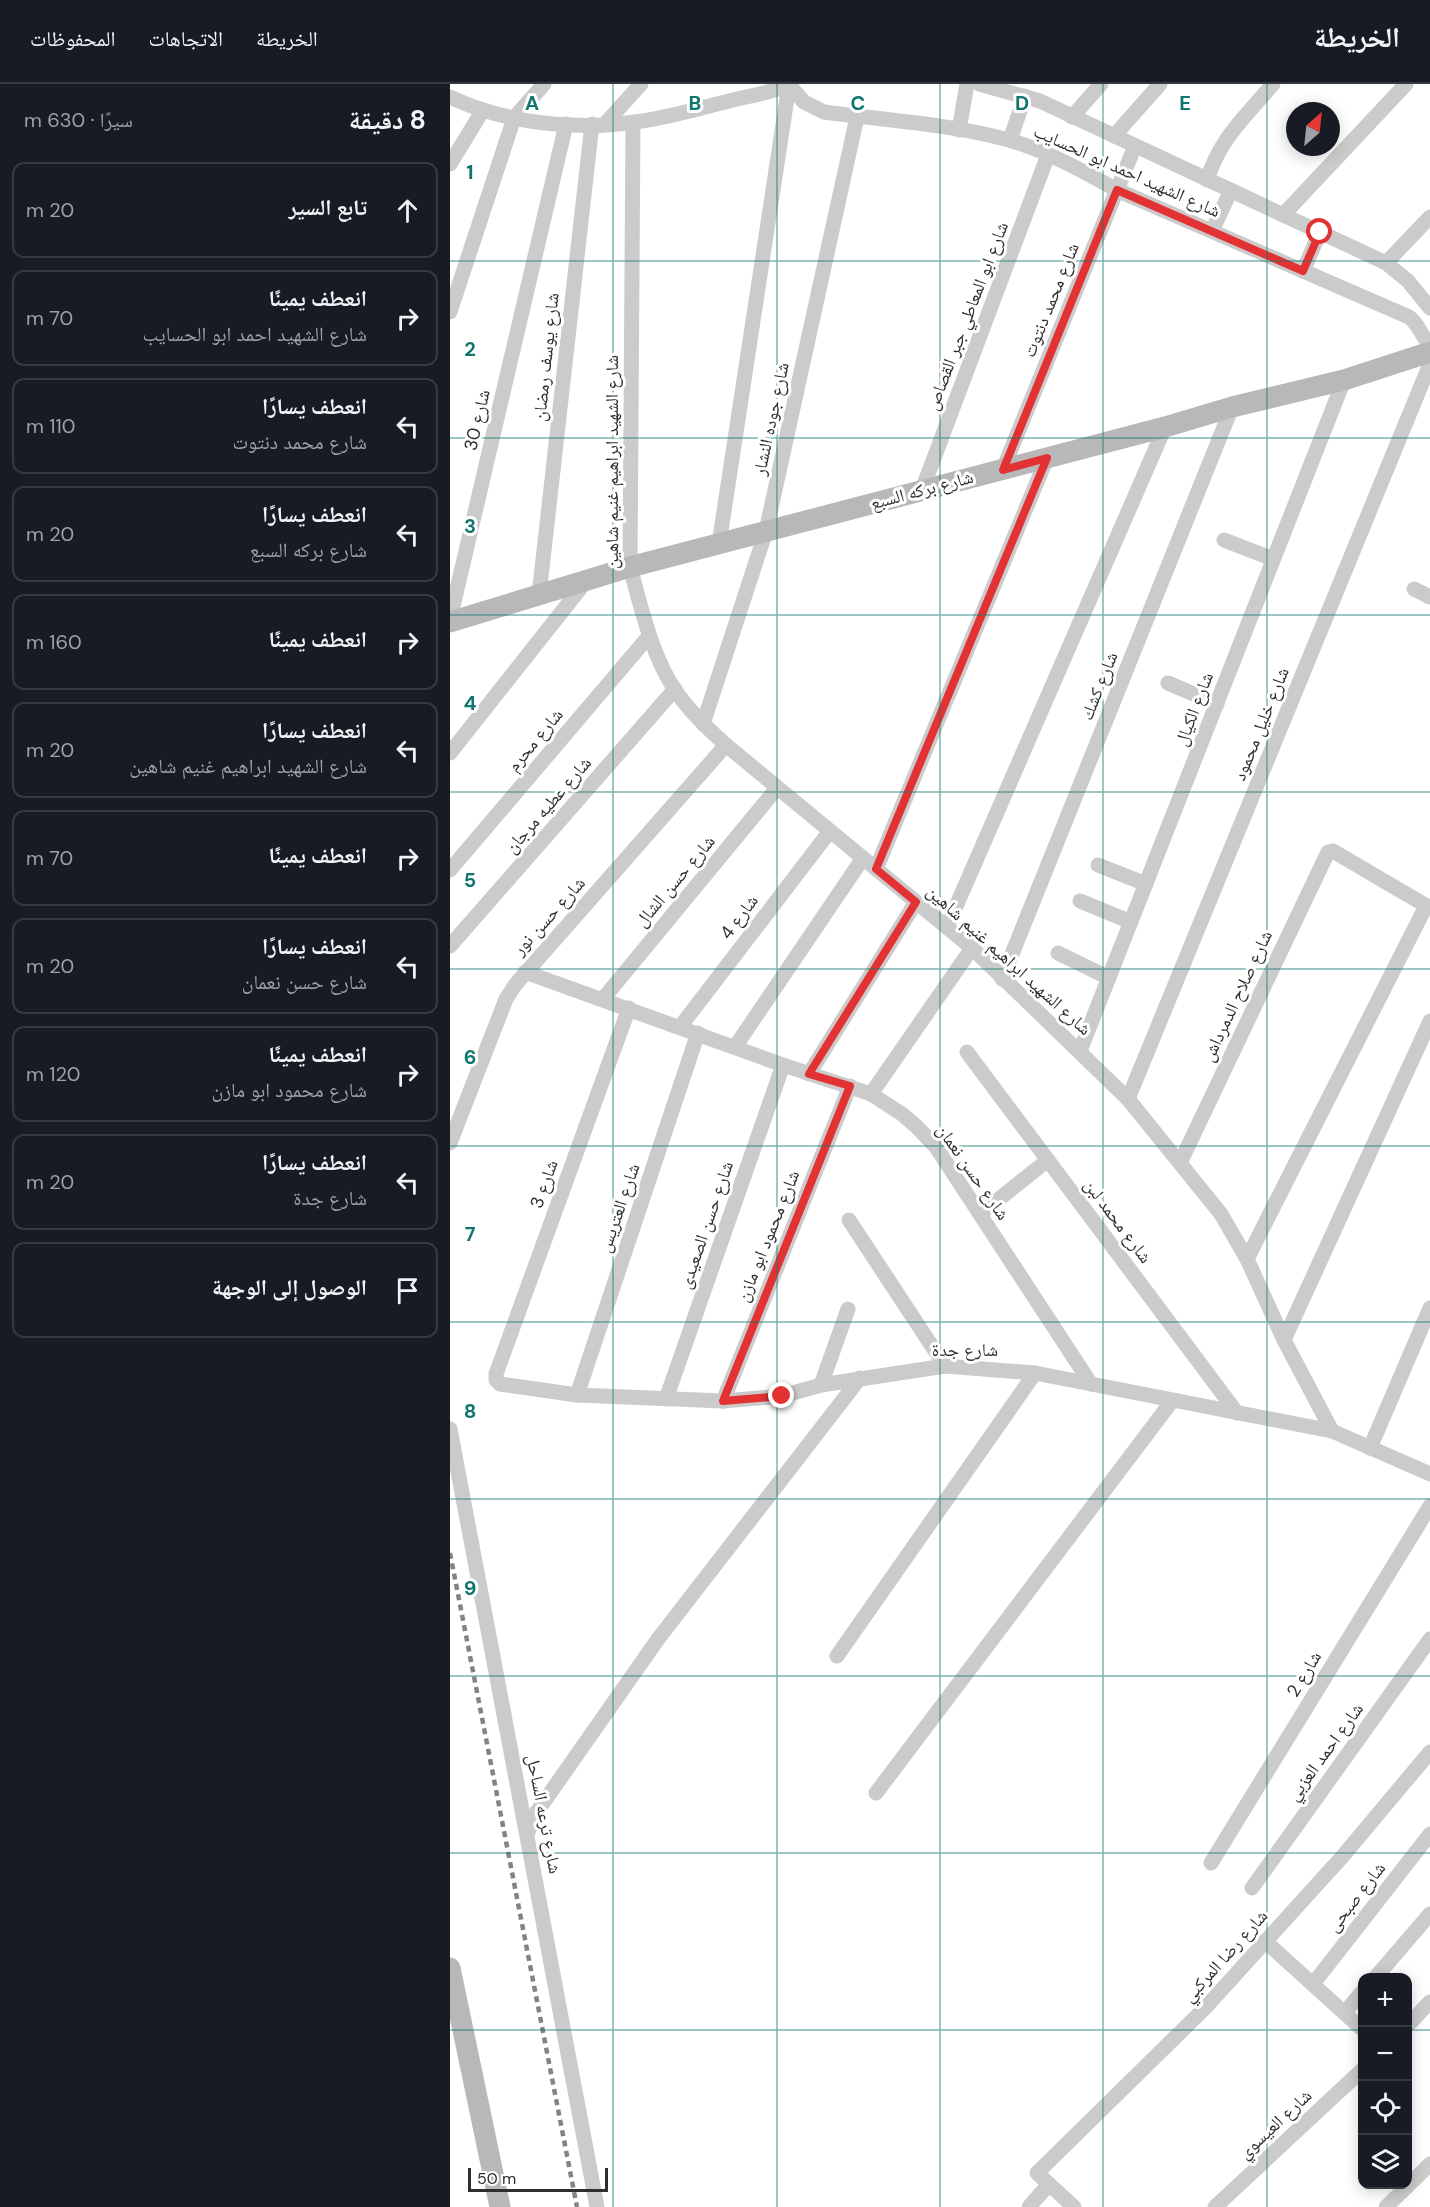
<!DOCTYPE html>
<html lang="ar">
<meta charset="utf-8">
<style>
:root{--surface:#171b24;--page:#20242c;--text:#f1f3f6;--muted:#9ea1a6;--line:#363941}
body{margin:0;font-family:"DM Sans","Noto Naskh Arabic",sans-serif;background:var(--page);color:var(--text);direction:rtl}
.controls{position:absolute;right:18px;bottom:18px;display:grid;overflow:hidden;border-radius:12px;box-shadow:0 3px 15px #0003}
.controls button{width:54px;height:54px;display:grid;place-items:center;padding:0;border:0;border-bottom:2px solid var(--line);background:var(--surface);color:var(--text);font:30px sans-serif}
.compass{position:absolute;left:836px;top:18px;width:54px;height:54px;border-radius:50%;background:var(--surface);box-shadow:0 3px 15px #0003;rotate:27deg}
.scale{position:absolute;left:18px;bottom:15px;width:140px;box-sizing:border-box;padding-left:6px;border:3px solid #2e2e2e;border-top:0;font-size:16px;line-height:21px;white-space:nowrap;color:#2e2e2e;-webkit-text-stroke:4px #fff;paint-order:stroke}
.stop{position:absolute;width:18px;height:18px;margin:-14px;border:4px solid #e33234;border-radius:50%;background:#fff}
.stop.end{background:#e33234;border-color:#fff;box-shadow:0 2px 6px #0008}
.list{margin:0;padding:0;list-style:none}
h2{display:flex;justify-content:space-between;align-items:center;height:78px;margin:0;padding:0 24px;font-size:26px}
h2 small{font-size:20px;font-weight:400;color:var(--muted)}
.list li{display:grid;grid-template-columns:39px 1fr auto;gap:18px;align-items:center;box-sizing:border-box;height:96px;margin:0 12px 12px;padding:0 12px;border:2px solid var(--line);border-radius:12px}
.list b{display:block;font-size:22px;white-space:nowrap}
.list p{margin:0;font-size:20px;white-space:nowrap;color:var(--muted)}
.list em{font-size:20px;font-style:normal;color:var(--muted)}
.icon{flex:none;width:33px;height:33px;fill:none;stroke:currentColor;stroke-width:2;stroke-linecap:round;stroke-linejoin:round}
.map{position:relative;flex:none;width:980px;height:2123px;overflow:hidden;direction:ltr}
header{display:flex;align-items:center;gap:36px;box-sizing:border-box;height:84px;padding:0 30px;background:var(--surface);border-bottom:2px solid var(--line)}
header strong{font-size:28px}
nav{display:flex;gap:33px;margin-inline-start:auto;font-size:21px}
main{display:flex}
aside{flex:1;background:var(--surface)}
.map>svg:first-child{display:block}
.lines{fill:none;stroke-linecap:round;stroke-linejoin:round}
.street{stroke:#cbcbcb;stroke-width:15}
.secondary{stroke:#b8b8b8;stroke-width:21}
.rail{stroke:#838383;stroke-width:4.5;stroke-dasharray:6 4.5;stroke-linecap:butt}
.route{stroke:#e33234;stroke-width:8}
.grid{fill:none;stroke:#0f766e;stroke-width:1.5;stroke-opacity:0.55}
.labels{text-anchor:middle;stroke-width:6;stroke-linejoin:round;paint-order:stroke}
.street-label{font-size:18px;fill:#2e2e2e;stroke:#fff}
.grid-label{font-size:20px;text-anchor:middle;font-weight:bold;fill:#0f766e;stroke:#fff;stroke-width:6;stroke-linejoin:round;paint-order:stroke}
</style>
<header>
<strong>الخريطة</strong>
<nav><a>الخريطة</a><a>الاتجاهات</a><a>المحفوظات</a></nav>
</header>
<main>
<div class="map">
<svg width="980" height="2123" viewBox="0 0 980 2123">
<rect width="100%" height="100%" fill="#fff"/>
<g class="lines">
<g class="street">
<polyline points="529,0 590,17 936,179 958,197 980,224"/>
<path d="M339 1 354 18 374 28C435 36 500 40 559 56 597 67 633 87 667 106L959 233C969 240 971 252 980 261"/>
<path d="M0 13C55 39 125 47 185 38 217 34 247 25 279 17 298 12 322 9 341 0"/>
<polyline points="622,33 651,0"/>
<path d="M183 38 180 483C191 523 202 572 225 606 239 627 258 645 276 661L522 864 678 1015 771 1130 797 1175 834 1256 882 1347"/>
<polyline points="154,41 191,0"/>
<polyline points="509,46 517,0"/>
<polyline points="664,52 710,0"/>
<polyline points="560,56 575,12"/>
<polyline points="0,80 33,26"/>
<path d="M757 96C770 54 796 32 823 0"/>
<polyline points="833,131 956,0"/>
<polyline points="762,147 781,106"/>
<polyline points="936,179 980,133"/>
<polyline points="853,187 870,148"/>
<polyline points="0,228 64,34 94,0"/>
<polyline points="553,385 685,62"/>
<polyline points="472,406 598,71"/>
<polyline points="774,456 823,475"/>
<polyline points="269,460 339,1"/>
<polyline points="964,505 980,513"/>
<polyline points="89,511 142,40"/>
<polyline points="0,535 116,40"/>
<polyline points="718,599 767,620"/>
<polyline points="253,640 316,447 407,33"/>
<polyline points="0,669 137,496"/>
<polyline points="648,781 696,800"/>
<polyline points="426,785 597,374"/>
<polyline points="0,786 199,552"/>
<polyline points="630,817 681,838"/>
<polyline points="497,843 715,343"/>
<polyline points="0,862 225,605"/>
<polyline points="608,869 659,894"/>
<polyline points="75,888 333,981 421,1010 452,1030 467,1043 486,1063 641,1300"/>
<polyline points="552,895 782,323"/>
<polyline points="153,915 327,704"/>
<polyline points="179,924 46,1290 46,1296 50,1300 127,1311 273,1317 332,1312 371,1301 495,1282 585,1289 882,1347 980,1390"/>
<polyline points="230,943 380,747"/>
<polyline points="285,963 413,774"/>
<polyline points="630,967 894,296"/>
<polyline points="517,968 787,1329"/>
<polyline points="359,990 466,818"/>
<polyline points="421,1010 522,864"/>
<polyline points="678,1015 980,280"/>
<polyline points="0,1059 56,915 65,901 276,661"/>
<polyline points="730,1079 878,768 883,767 980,824"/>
<polyline points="530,1130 598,1076"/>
<polyline points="399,1136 495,1282"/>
<polyline points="797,1175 976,822"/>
<polyline points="834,1256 980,937"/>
<polyline points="371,1301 398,1225"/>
<polyline points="127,1311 248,949"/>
<polyline points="216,1315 333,981"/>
<polyline points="273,1317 400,1002"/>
<polyline points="0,1345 147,2123"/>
<polyline points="920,1364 980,1224"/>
<polyline points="387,1572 585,1289"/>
<polyline points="426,1709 722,1317"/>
<polyline points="78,1748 84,1732 208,1555 410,1294"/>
<polyline points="761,1779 980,1422"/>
<polyline points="802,1804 980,1555"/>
<polyline points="815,1857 912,1945"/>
<polyline points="925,1894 980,1830"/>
<polyline points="863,1900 980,1750"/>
<polyline points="895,1928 912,1908"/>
<polyline points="958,1941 980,1918"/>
<polyline points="579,2123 599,2100"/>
<polyline points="624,2123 587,2089 756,1923 892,1773 980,1668"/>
<polyline points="765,2123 912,1986"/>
<polyline points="936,2123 980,2080"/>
</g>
<g class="secondary">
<polyline points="0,538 180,483 715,343 782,323 894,296 980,268"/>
<polyline points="0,1884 50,2123"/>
</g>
<polyline class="rail" points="0,1469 127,2123"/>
</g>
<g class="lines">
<polyline class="route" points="332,1312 273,1317 400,1002 359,990 466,818 426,785 597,374 553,386 667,106 853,187 870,148"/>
</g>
<path class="grid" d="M163 0V2123M327 0V2123M490 0V2123M653 0V2123M817 0V2123M0 177H980M0 354H980M0 531H980M0 708H980M0 885H980M0 1062H980M0 1238H980M0 1415H980M0 1592H980M0 1769H980M0 1946H912M958 1946H980"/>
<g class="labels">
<g class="street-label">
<text transform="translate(677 87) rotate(24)" y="6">شارع الشهيد احمد ابو الحسايب</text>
<text transform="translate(601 216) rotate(-68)" y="6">شارع محمد دنتوت</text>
<text transform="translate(517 232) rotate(-69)" y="6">شارع ابو المعاطي جبر القصاص</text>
<text transform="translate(96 273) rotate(-84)" y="6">شارع يوسف رمضان</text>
<text transform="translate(321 335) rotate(-78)" y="6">شارع جوده النشار</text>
<text transform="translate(27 336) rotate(-77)" y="6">شارع 30</text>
<text transform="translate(162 378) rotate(-90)" y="6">شارع الشهيد ابراهيم غنيم شاهين</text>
<text transform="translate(472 406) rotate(-15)" y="6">شارع بركه السبع</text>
<text transform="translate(649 602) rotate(-68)" y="6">شارع كشك</text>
<text transform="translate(744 625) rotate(-69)" y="6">شارع الكيال</text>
<text transform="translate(811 640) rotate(-68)" y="6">شارع خليل محمود</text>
<text transform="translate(85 656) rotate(-50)" y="6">شارع محرم</text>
<text transform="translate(98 721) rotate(-49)" y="6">شارع عطيه مرجان</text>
<text transform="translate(225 797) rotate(-50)" y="6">شارع حسن الشال</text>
<text transform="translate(99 832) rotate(-48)" y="6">شارع حسن نور</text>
<text transform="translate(289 833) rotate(-53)" y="6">شارع 4</text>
<text transform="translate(559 876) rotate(42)" y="6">شارع الشهيد ابراهيم غنيم شاهين</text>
<text transform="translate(787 912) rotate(-65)" y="6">شارع صلاح الدمرداش</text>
<text transform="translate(523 1088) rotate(55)" y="6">شارع حسن نعمان</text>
<text transform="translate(94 1100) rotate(-70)" y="6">شارع 3</text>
<text transform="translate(169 1124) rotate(-71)" y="6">شارع العتريس</text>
<text transform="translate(668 1137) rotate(53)" y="6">شارع محمد لبن</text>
<text transform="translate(256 1141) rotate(-71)" y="6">شارع حسن الصعيدى</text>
<text transform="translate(318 1152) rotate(-68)" y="6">شارع محمود ابو مازن</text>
<text x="515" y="1272">شارع جدة</text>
<text transform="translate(854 1590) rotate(-59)" y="6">شارع 2</text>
<text transform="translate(875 1668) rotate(-54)" y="6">شارع احمد العزبي</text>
<text transform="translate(94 1730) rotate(79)" y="6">شارع ترعه الساحل</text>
<text transform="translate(906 1813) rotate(-52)" y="6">شارع صبحى</text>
<text transform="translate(775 1872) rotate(-48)" y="6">شارع رضا المركبي</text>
<text transform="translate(825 2040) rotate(-43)" y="6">شارع العيسوي</text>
</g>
</g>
<g class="grid-label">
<text x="82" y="26">A</text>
<text x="245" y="26">B</text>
<text x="408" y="26">C</text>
<text x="572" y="26">D</text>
<text x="735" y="26">E</text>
<text x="20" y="95">1</text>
<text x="20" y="272">2</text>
<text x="20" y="449">3</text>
<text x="20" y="626">4</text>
<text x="20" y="803">5</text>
<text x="20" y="980">6</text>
<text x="20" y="1157">7</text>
<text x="20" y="1334">8</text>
<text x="20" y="1511">9</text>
</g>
</svg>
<div class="controls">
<button>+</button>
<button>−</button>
<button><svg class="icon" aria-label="locate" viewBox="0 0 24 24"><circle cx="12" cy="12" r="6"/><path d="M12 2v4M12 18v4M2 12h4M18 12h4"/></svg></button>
<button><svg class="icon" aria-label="layers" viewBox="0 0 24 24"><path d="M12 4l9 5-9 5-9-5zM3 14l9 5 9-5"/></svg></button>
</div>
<svg class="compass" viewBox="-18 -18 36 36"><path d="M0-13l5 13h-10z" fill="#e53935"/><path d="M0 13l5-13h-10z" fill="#9ea1a6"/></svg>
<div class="scale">50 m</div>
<div class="stop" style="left:870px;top:148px"></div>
<div class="stop end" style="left:332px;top:1312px"></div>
</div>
<aside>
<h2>8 دقيقة<small>سيرًا · 630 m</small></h2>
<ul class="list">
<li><svg class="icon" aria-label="ahead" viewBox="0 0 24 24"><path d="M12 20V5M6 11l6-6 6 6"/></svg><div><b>تابع السير</b></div><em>20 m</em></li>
<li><svg class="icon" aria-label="right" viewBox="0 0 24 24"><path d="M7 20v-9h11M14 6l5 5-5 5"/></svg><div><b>انعطف يمينًا</b><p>شارع الشهيد احمد ابو الحسايب</p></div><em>70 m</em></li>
<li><svg class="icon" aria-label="left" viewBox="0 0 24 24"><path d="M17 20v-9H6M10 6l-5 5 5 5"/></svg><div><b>انعطف يسارًا</b><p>شارع محمد دنتوت</p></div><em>110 m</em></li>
<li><svg class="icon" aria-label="left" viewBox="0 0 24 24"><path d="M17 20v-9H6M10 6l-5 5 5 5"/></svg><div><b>انعطف يسارًا</b><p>شارع بركه السبع</p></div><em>20 m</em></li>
<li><svg class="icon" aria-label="right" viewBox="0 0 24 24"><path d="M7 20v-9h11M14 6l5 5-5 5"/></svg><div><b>انعطف يمينًا</b></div><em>160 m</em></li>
<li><svg class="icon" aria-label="left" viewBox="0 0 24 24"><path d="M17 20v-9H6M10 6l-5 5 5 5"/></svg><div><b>انعطف يسارًا</b><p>شارع الشهيد ابراهيم غنيم شاهين</p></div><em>20 m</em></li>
<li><svg class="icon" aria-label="right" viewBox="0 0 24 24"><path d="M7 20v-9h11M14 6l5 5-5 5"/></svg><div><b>انعطف يمينًا</b></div><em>70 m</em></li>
<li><svg class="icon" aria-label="left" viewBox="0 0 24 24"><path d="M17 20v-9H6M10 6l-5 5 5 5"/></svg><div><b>انعطف يسارًا</b><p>شارع حسن نعمان</p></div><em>20 m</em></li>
<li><svg class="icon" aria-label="right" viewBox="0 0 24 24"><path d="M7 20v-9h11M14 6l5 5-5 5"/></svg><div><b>انعطف يمينًا</b><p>شارع محمود ابو مازن</p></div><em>120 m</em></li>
<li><svg class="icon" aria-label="left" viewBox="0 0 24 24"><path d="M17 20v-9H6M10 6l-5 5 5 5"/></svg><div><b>انعطف يسارًا</b><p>شارع جدة</p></div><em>20 m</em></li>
<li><svg class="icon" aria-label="arrive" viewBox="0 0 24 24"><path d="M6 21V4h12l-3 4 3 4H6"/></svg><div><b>الوصول إلى الوجهة</b></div></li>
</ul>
</aside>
</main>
